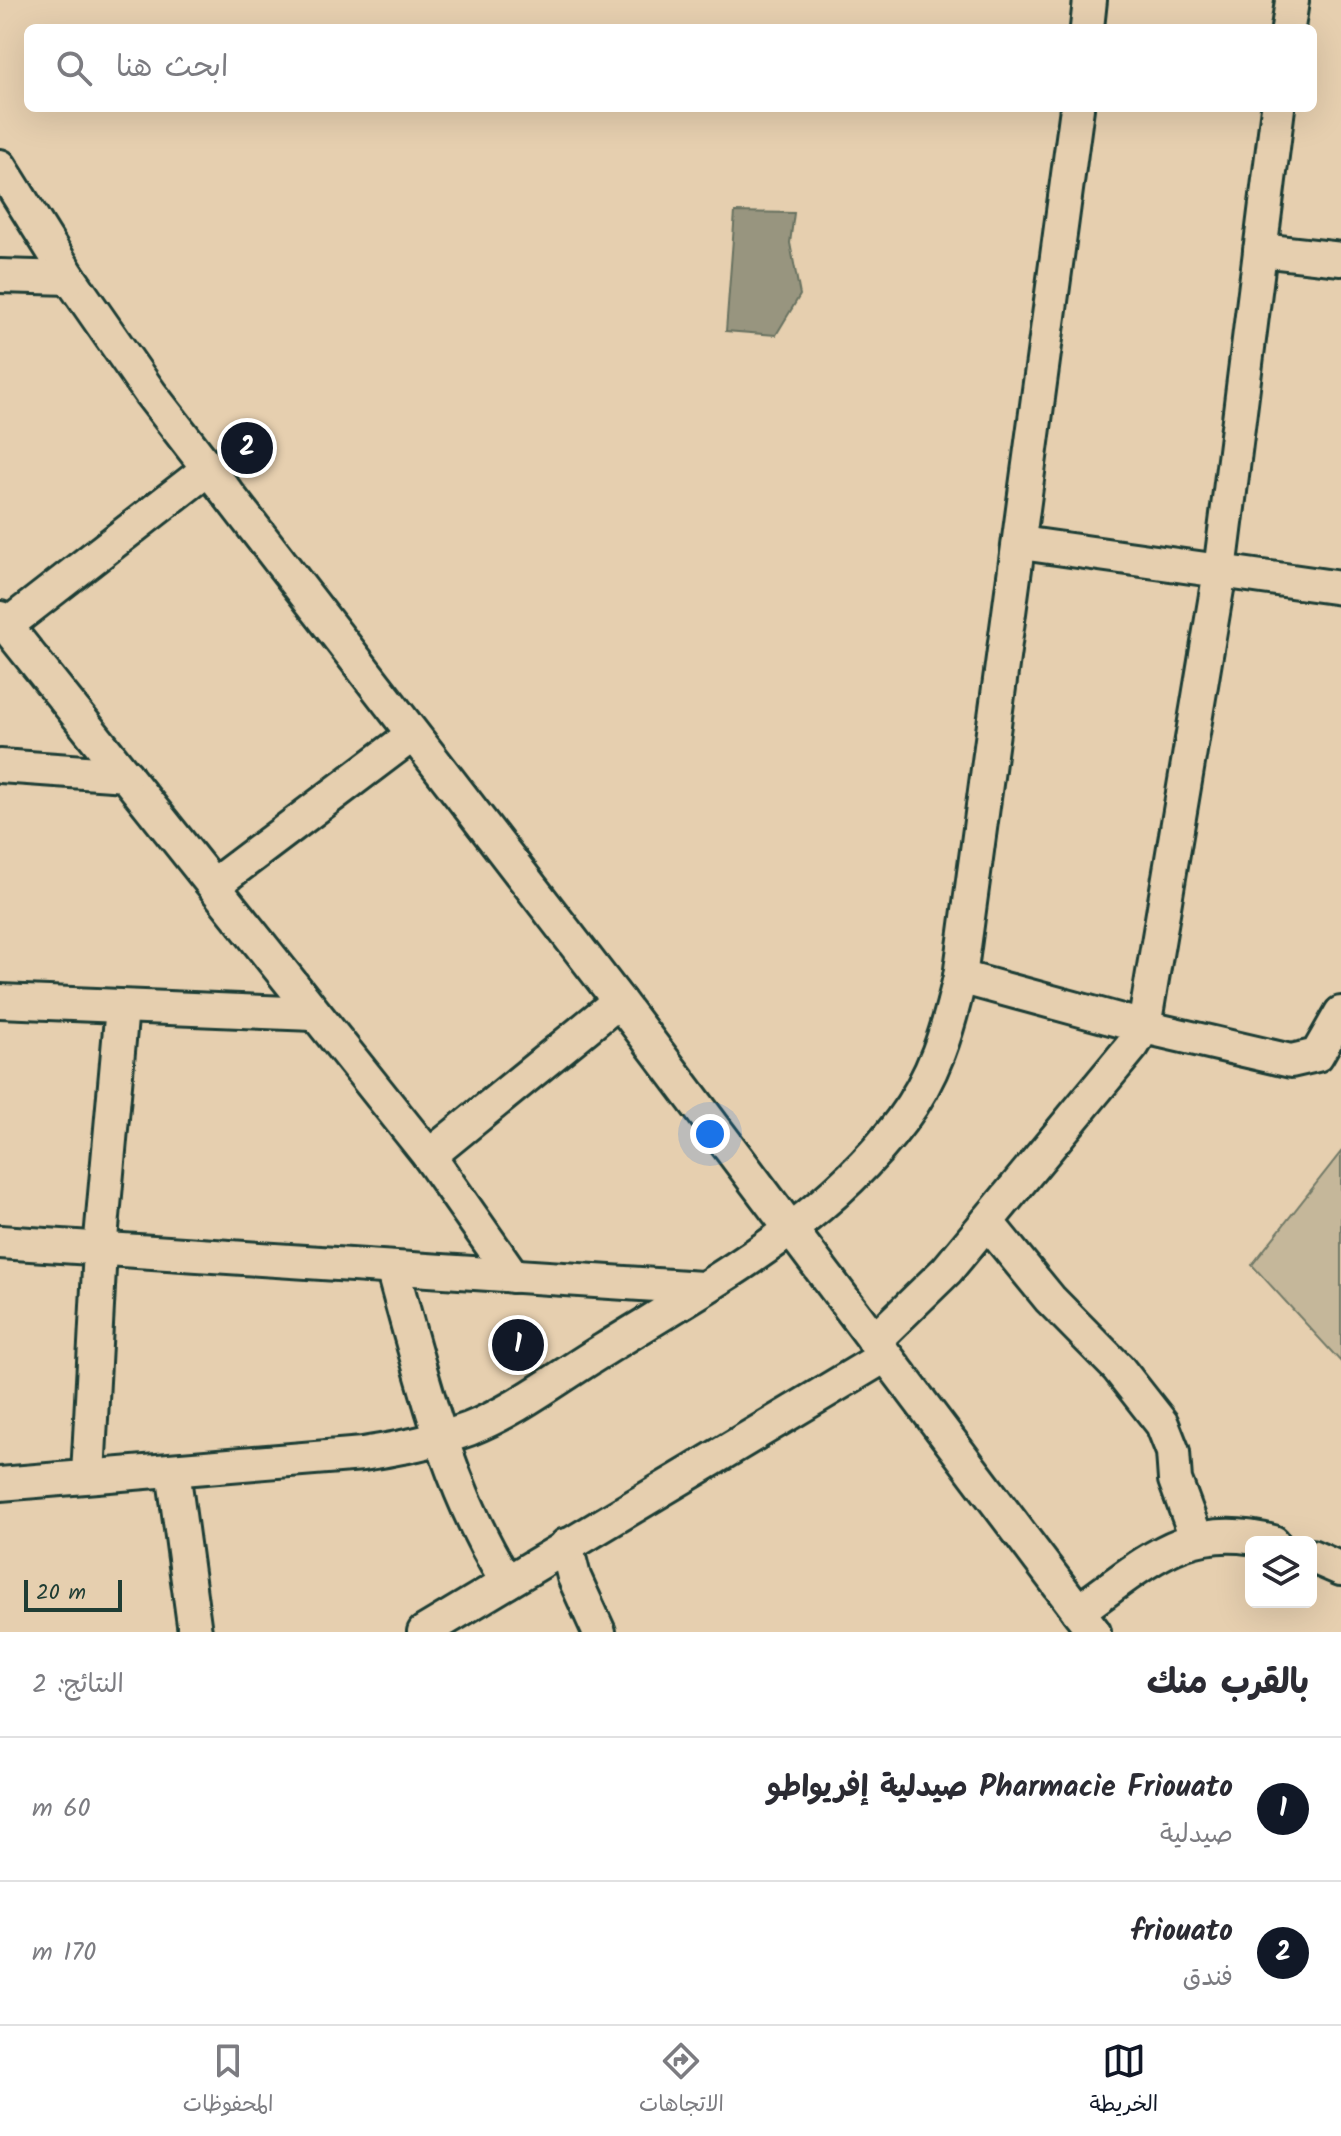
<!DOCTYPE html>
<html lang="ar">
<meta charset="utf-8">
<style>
:root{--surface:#fff;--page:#f7f7f7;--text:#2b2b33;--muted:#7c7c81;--line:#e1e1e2;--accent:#111827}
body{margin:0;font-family:Kalam,"Playpen Sans Arabic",sans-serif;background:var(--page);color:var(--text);direction:rtl}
.controls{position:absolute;right:24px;bottom:24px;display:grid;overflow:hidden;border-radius:12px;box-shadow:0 8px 32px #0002}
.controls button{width:72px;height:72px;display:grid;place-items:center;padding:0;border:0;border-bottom:2px solid var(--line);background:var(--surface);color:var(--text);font:40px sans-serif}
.scale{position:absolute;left:24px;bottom:20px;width:98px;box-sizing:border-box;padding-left:8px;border:4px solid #1f3d34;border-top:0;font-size:22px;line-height:28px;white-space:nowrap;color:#1f3d34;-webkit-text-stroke:6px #e6cfaf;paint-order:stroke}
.you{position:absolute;left:710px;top:1134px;width:28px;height:28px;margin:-20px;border:6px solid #fff;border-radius:50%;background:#1a73e8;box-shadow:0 0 0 12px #1a73e833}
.badge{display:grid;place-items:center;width:52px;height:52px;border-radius:50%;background:var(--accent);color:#fff;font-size:26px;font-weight:700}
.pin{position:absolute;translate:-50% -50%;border:4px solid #fff;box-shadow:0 2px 8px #0006}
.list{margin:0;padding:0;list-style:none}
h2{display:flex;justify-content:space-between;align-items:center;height:104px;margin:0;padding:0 32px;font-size:34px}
h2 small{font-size:26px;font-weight:400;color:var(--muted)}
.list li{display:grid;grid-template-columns:52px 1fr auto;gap:24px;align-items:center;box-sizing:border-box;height:144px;padding:0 32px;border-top:2px solid var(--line)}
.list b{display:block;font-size:30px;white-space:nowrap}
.list p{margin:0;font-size:26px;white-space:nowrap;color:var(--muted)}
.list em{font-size:26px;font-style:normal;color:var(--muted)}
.icon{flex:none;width:44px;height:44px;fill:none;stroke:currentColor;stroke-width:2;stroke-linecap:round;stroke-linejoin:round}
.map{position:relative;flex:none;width:1341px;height:1632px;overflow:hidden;direction:ltr}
.search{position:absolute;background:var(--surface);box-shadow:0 8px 32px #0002;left:24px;right:24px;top:24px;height:88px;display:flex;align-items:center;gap:20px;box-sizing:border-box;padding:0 28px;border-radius:12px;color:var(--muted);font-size:30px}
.sheet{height:392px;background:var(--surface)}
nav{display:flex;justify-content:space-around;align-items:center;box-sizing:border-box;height:112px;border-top:2px solid var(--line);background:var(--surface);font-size:22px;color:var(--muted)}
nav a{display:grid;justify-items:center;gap:4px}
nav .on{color:var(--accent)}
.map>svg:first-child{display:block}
.green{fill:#c5b79a;stroke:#727a67;stroke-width:2}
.water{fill:#98957f;stroke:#687261;stroke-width:2}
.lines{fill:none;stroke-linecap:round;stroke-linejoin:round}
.minor-casing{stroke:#1f3d34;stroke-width:38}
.minor{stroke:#e6cfaf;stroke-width:32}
</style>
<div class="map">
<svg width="1341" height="1632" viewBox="0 0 1341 1632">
<rect width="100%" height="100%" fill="#e6cfaf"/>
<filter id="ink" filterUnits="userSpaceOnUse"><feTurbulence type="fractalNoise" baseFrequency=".0125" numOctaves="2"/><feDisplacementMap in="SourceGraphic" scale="16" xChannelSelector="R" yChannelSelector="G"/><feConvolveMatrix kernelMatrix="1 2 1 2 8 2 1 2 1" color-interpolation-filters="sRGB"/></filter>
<g filter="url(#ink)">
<polygon class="green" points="1341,1152 1341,1362 1252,1265"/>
<polygon class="water" points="735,212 794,213 790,243 800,295 776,335 726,331"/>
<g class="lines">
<g class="minor-casing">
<g id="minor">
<polyline points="1087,28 1090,0"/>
<polyline points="1288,28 1292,1"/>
<polyline points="0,166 70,278 150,393 619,1001 1094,1632"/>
<polyline points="1260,250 1341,259"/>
<polyline points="0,276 70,278"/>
<polyline points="1021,543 1341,588"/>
<polyline points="0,618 429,1156 513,1276"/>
<polyline points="6,626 208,469"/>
<polyline points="0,766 126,775"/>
<polyline points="215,884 412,735"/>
<polyline points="960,977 1144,1027 1291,1061 1317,1055 1341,1013"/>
<polyline points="0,1001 314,1014"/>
<polyline points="429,1156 619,1001"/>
<polyline points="987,1222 1050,1299 1118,1368 1162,1424 1173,1452 1175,1480 1196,1537"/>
<polyline points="0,1242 702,1288"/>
<path d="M392 1268C422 1375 447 1487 507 1582"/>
<polyline points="874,1341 947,1270 1133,1045 1144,1027 1220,571 1278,108"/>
<polyline points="173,1470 195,1632"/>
<polyline points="88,1475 100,1250 122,1007"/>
<path d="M0 1484 363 1454C399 1448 434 1442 469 1429 517 1410 560 1376 605 1349 710 1284 825 1223 901 1121 934 1077 948 1031 960 977L1077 108"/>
<polyline points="566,1545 574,1577 599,1632"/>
<polyline points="1311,1556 1341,1569"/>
<path d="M1078 1611C1144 1565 1186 1518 1273 1542"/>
<polyline points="424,1632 885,1356"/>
</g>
</g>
<use href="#minor" class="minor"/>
</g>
</g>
</svg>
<div class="controls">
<button><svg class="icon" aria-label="layers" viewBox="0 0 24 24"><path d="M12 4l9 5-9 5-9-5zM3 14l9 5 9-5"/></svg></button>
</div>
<div class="scale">20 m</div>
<div class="you"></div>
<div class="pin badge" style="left:518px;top:1345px">1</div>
<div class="pin badge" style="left:247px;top:448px">2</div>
<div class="search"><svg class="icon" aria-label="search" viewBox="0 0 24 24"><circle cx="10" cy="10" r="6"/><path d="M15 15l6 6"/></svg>ابحث هنا</div>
</div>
<section class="sheet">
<h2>بالقرب منك<small>النتائج: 2</small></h2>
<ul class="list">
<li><span class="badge">1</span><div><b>Pharmacie Friouato صيدلية إفريواطو</b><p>صيدلية</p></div><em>60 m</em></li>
<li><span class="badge">2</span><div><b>friouato</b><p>فندق</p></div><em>170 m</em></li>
</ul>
</section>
<nav>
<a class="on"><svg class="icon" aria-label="map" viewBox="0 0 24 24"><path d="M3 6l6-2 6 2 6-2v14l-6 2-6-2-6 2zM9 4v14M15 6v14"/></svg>الخريطة</a>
<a><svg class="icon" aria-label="directions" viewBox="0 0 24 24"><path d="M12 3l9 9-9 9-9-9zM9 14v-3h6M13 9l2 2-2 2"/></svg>الاتجاهات</a>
<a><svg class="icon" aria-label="saved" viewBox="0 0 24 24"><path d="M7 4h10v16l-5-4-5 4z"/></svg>المحفوظات</a>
</nav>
